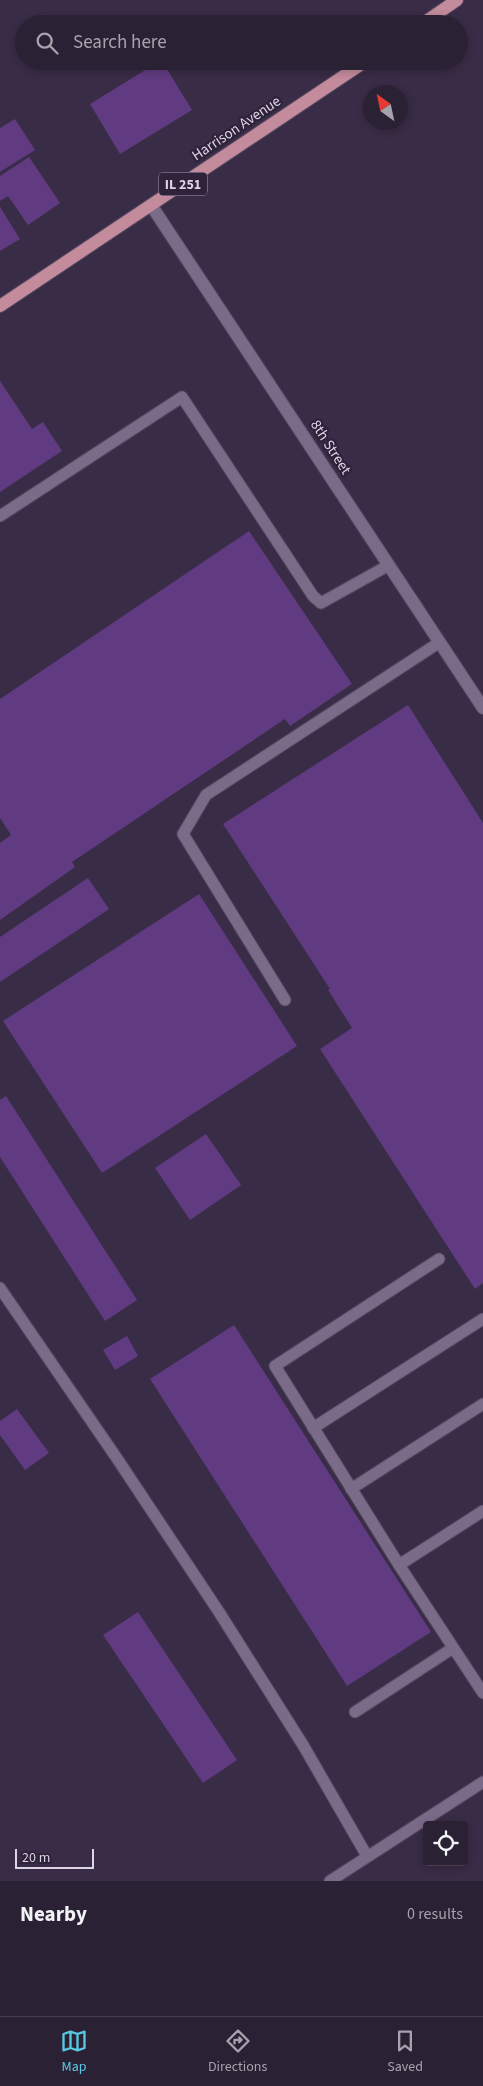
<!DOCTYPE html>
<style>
:root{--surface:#2b2134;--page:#372e40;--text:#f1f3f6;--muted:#a6a3ac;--line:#473e4f;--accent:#57c9e2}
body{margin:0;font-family:"Source Sans 3",sans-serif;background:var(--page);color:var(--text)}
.controls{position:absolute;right:15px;bottom:15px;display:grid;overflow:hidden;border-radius:5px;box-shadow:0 2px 8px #0003}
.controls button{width:45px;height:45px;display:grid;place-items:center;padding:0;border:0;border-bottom:1px solid var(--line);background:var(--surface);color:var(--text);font:25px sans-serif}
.compass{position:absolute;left:363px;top:85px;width:45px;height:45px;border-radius:50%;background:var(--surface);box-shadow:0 2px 8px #0003;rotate:327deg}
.scale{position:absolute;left:15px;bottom:12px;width:79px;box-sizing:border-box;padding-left:5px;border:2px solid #ddd5e6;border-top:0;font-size:14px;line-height:18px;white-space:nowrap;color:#ddd5e6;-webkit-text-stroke:4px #2f223b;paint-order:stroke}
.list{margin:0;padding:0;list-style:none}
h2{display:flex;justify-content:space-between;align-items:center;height:65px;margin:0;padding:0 20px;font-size:21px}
h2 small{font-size:16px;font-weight:400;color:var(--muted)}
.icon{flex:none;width:28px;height:28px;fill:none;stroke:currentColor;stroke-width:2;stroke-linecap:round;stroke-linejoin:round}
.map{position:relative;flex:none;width:483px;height:1881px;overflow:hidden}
.search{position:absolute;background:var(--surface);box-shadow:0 2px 8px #0003;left:15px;right:15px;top:15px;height:55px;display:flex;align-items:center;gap:12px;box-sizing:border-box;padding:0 18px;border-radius:28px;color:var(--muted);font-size:19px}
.sheet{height:135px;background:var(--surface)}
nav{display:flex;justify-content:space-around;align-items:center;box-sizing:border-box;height:70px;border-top:1px solid var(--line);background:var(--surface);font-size:14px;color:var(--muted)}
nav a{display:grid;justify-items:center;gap:2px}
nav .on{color:var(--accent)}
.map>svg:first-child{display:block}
.building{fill:#603b81}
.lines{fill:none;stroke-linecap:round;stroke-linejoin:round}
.service-casing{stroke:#554a60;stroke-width:13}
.minor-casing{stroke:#554a60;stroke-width:14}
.primary-casing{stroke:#554a60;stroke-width:14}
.service{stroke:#7a6b89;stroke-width:11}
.minor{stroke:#7a6b89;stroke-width:12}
.primary{stroke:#c48b9d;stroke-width:12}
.labels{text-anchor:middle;stroke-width:4.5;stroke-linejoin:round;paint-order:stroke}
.shield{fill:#2f223b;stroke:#a99fb3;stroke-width:1}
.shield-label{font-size:14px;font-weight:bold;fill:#ddd5e6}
.street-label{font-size:15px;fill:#ddd5e6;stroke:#2f223b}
</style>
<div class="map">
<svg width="483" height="1881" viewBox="0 0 483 1881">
<rect width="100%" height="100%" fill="#392c46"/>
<g class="building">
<polygon points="160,61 162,61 192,110 120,154 90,104"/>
<polygon points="15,119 35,150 0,172 0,128"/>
<polygon points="29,157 60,203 28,225 8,196 0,201 0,176"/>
<polygon points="0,207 20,239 0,251"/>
<polygon points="0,381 32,429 43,422 62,451 0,492"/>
<polygon points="249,531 352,684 290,726 285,719 72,862 75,867 0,920 0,843 11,835 0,818 0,699"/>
<polygon points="408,705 483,823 483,1283 475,1289 320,1049 352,1028 328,990 330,989 223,824"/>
<polygon points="88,878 109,909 0,982 0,937"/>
<polygon points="199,894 297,1046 102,1173 3,1021"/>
<polygon points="6,1096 137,1300 105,1321 0,1157 0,1100"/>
<polygon points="206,1134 241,1185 190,1220 155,1168"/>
<polygon points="234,1325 431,1632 347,1686 150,1379"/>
<polygon points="127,1336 138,1356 115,1370 103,1350"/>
<polygon points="17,1409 49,1453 25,1470 0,1435 0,1421"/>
<polygon points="138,1612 237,1760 203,1783 103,1635"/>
</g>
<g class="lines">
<g class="service-casing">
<g id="service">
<polyline points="0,516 182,397 313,596 321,603 389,565"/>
<polyline points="285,1000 183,834 206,795 440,642"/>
<polyline points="439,1259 275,1366 399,1565 483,1511"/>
<polyline points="0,1288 116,1457 219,1612 303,1745 367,1856"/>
<polyline points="313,1428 483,1319"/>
<polyline points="351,1489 483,1404"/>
<polyline points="399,1565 483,1693"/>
<polyline points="355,1712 453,1648"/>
<polyline points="330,1881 483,1782"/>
</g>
</g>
<g class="minor-casing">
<polyline id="minor" points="151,205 483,708"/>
</g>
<g class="primary-casing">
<g id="primary">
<polyline points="422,24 457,0"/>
<polyline points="0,306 366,61"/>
</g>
</g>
<use href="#service" class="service"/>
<use href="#minor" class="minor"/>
<use href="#primary" class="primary"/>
</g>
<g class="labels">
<rect class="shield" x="159" y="172.5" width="48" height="23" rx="4"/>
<g class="shield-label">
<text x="183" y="189">IL 251</text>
</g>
<g class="street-label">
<text transform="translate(236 128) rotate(-34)" y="5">Harrison Avenue</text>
<text transform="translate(331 447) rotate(57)" y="5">8th Street</text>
</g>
</g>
</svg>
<div class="controls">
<button><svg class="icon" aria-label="locate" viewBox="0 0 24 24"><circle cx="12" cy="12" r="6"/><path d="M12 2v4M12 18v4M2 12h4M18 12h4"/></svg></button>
</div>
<svg class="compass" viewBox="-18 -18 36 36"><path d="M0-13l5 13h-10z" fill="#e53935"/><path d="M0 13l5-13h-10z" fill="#a6a3ac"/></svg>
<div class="scale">20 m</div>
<div class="search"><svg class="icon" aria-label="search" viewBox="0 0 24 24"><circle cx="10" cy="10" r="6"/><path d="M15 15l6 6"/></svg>Search here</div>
</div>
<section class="sheet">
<h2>Nearby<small>0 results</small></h2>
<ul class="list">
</ul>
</section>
<nav>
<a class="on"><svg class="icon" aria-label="map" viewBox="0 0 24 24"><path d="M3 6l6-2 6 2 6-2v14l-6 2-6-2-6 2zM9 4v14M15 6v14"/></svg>Map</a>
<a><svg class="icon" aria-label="directions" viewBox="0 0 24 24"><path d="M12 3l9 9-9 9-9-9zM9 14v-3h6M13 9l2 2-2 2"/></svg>Directions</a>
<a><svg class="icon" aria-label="saved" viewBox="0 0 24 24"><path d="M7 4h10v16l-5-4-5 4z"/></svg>Saved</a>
</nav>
